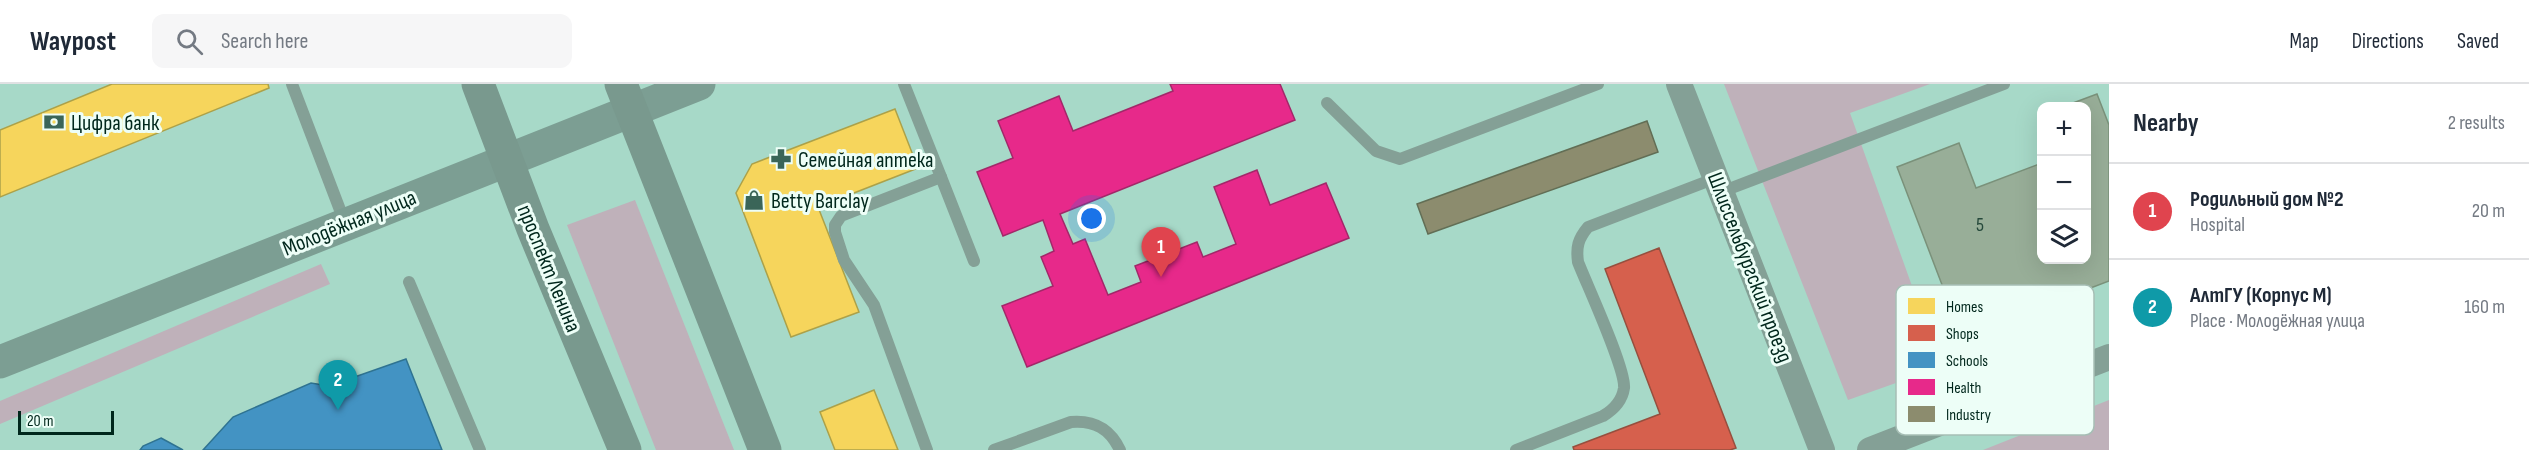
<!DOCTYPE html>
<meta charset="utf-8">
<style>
:root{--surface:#fff;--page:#f6f6f7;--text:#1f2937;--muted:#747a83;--line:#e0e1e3;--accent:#0f766e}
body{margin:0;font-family:"Sofia Sans Condensed",sans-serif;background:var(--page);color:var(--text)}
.controls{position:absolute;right:18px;top:18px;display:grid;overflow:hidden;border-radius:12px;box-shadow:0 6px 24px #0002}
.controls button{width:54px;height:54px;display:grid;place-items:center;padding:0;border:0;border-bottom:2px solid var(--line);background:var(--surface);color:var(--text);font:30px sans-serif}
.scale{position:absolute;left:18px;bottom:15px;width:96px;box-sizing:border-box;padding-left:6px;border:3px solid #00271c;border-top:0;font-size:16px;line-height:21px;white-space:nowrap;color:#00271c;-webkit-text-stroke:4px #edfef7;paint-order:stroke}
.you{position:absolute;left:1092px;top:135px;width:21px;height:21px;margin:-15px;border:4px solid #fff;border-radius:50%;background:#1a73e8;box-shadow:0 0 0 9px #1a73e833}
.badge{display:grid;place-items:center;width:39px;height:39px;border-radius:50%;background:var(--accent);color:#fff;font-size:20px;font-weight:700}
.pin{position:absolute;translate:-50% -50px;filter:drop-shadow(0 2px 3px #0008)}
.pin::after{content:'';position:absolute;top:32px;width:21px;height:18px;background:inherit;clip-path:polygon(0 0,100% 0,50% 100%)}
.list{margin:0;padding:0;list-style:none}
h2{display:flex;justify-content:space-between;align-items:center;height:78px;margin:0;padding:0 24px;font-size:26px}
h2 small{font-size:20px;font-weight:400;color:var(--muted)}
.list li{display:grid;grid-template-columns:39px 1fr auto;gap:18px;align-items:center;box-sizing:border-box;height:96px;padding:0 24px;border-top:2px solid var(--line)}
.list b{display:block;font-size:22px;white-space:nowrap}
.list p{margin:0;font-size:20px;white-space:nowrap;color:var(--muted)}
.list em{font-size:20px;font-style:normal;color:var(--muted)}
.icon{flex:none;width:33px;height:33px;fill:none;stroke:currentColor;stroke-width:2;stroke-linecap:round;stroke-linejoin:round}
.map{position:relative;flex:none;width:2109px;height:366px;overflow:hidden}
header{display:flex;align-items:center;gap:36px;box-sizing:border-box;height:84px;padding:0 30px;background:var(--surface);border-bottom:2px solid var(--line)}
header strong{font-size:28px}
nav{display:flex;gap:33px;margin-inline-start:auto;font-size:21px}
.search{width:420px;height:54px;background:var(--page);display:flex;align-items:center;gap:15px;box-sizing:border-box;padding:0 21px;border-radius:12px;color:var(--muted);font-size:22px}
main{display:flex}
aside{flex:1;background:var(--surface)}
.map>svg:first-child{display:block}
.green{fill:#bfb1ba}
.homes{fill:#f6d55c;stroke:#aca149;stroke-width:1.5}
.shops{fill:#d6604d;stroke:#964f3e;stroke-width:1.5}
.schools{fill:#4393c3;stroke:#2f7391;stroke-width:1.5}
.health{fill:#e7298a;stroke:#a22869;stroke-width:1.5}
.industry{fill:#8c8c6e;stroke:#626e55;stroke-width:1.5}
.building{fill:#98ae98;stroke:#7a917a;stroke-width:1.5}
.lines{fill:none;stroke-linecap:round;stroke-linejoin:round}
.lane{stroke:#84a096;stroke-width:12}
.street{stroke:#84a096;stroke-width:26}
.secondary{stroke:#7c9e93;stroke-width:33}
.primary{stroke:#79998e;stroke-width:33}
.labels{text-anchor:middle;stroke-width:6;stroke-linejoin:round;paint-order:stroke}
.number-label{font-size:20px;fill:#26493b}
.poi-label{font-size:22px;fill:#00271c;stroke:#edfef7;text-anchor:start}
.street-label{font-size:22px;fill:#00271c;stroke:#edfef7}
.key{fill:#edfef7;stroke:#a6beb5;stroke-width:1.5}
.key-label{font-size:16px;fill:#00271c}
</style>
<header>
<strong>Waypost</strong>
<div class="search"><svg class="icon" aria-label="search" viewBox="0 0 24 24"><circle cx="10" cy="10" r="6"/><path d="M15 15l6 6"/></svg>Search here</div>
<nav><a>Map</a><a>Directions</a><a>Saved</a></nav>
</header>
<main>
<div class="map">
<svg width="2109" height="366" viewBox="0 0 2109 366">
<rect width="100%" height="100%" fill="#a7d9c8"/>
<g class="green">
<polygon points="1724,0 1930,0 1850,29 1941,283 1848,316"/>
<polygon points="635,116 734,366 656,366 567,141"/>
<polygon points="321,180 330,200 0,340 0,317"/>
<polygon points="2109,316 2109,366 1983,366"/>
</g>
<g class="homes">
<polygon points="112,0 268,0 269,4 0,113 0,46"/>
<polygon points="895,25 918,84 818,123 859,228 791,253 736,109 752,80"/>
<polygon points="874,306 898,366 835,366 820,328"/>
</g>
<polygon class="shops" points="1659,164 1736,364 1730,366 1574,366 1573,363 1660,330 1605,185"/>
<g class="schools">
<polygon points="406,275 442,366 203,366 233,333 311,299 329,302"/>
<polygon points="161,354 183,366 140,366 143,362"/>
</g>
<polygon class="health" points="1170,0 1280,0 1295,36 1060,130 1073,160 1085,155 1108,211 1141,198 1135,182 1197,158 1203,173 1236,160 1214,103 1257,86 1270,121 1326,99 1349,154 1027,283 1002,222 1053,202 1041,173 1054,167 1043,136 1003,152 977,88 1013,74 998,37 1059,12 1073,47 1173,7"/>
<polygon class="industry" points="1647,37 1658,68 1428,150 1417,120"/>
<polygon class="building" points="2097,10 2109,41 2109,197 1962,253 1897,83 1959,59 1976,104 2042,79 2042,176 2086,176 2086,22 2065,22"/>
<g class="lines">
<g class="lane">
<polyline points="292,0 345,139"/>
<polyline points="904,0 941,93 841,132 835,141 835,148 844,176 874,221 927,366"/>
<polyline points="1327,19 1376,67 1400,75 1598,0"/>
<polyline points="941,93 974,177"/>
<polyline points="1721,108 2004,0"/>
<polyline points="409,198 480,366"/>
<path d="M994 366 1071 338C1095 336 1110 345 1120 366"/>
<path d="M1516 366 1603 332C1613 326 1622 318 1624 304 1626 285 1587 201 1578 178 1576 163 1578 155 1588 143L1716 94"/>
</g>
<g class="street">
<polyline points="1679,0 1822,366"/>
<polyline points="1870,366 2109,273"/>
</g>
<polyline class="secondary" points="0,278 699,0"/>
<g class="primary">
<polyline points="478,0 533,145 625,366"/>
<polyline points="621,0 765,366"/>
</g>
</g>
<defs>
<g id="bank-bare" transform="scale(1.62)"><path d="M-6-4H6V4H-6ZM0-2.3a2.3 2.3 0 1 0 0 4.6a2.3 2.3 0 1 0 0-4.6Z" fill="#3a6558" stroke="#edfef7" stroke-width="2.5" paint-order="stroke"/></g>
<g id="pharmacy-bare" transform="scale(1.62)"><path d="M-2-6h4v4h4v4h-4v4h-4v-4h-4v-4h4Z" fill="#3a6558" stroke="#edfef7" stroke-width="2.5" paint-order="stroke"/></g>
<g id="shop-bare" transform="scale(1.62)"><path d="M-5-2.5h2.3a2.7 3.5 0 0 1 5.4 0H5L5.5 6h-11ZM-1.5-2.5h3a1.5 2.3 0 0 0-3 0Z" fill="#3a6558" stroke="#edfef7" stroke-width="2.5" paint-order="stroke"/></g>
</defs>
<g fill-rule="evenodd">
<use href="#bank-bare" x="54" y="38"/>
<use href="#pharmacy-bare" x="781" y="75"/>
<use href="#shop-bare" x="754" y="116"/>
</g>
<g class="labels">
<g class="number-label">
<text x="1980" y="147">5</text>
</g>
<g class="poi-label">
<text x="71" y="46">Цифра банк</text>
<text x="798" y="83">Семейная аптека</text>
<text x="771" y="124">Betty Barclay</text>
</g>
<g class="street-label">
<text transform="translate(349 138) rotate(-22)" y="8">Молодёжная улица</text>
<text transform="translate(1751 183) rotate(69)" y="8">Шлиссельбургский проезд</text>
<text transform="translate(550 184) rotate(68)" y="8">проспект Ленина</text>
</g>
</g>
<rect x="1896" y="201" width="198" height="150" rx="9" class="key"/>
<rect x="1908" y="214" width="27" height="16" fill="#f6d55c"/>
<rect x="1908" y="241" width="27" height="16" fill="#d6604d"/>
<rect x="1908" y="268" width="27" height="16" fill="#4393c3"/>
<rect x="1908" y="295" width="27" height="16" fill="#e7298a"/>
<rect x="1908" y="322" width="27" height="16" fill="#8c8c6e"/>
<g class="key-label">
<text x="1946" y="228">Homes</text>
<text x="1946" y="255">Shops</text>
<text x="1946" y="282">Schools</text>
<text x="1946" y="309">Health</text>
<text x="1946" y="336">Industry</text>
</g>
</svg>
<div class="controls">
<button>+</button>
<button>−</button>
<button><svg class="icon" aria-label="layers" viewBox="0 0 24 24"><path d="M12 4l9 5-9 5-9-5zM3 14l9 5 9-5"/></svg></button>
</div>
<div class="scale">20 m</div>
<div class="you"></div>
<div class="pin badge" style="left:1161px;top:193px;background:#e0444e">1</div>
<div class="pin badge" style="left:338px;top:326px;background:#0f9aa8">2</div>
</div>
<aside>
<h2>Nearby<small>2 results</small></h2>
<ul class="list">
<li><span class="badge" style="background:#e0444e">1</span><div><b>Родильный дом №2</b><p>Hospital</p></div><em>20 m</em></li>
<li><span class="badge" style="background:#0f9aa8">2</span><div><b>АлтГУ (Корпус М)</b><p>Place · Молодёжная улица</p></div><em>160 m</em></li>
</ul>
</aside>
</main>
